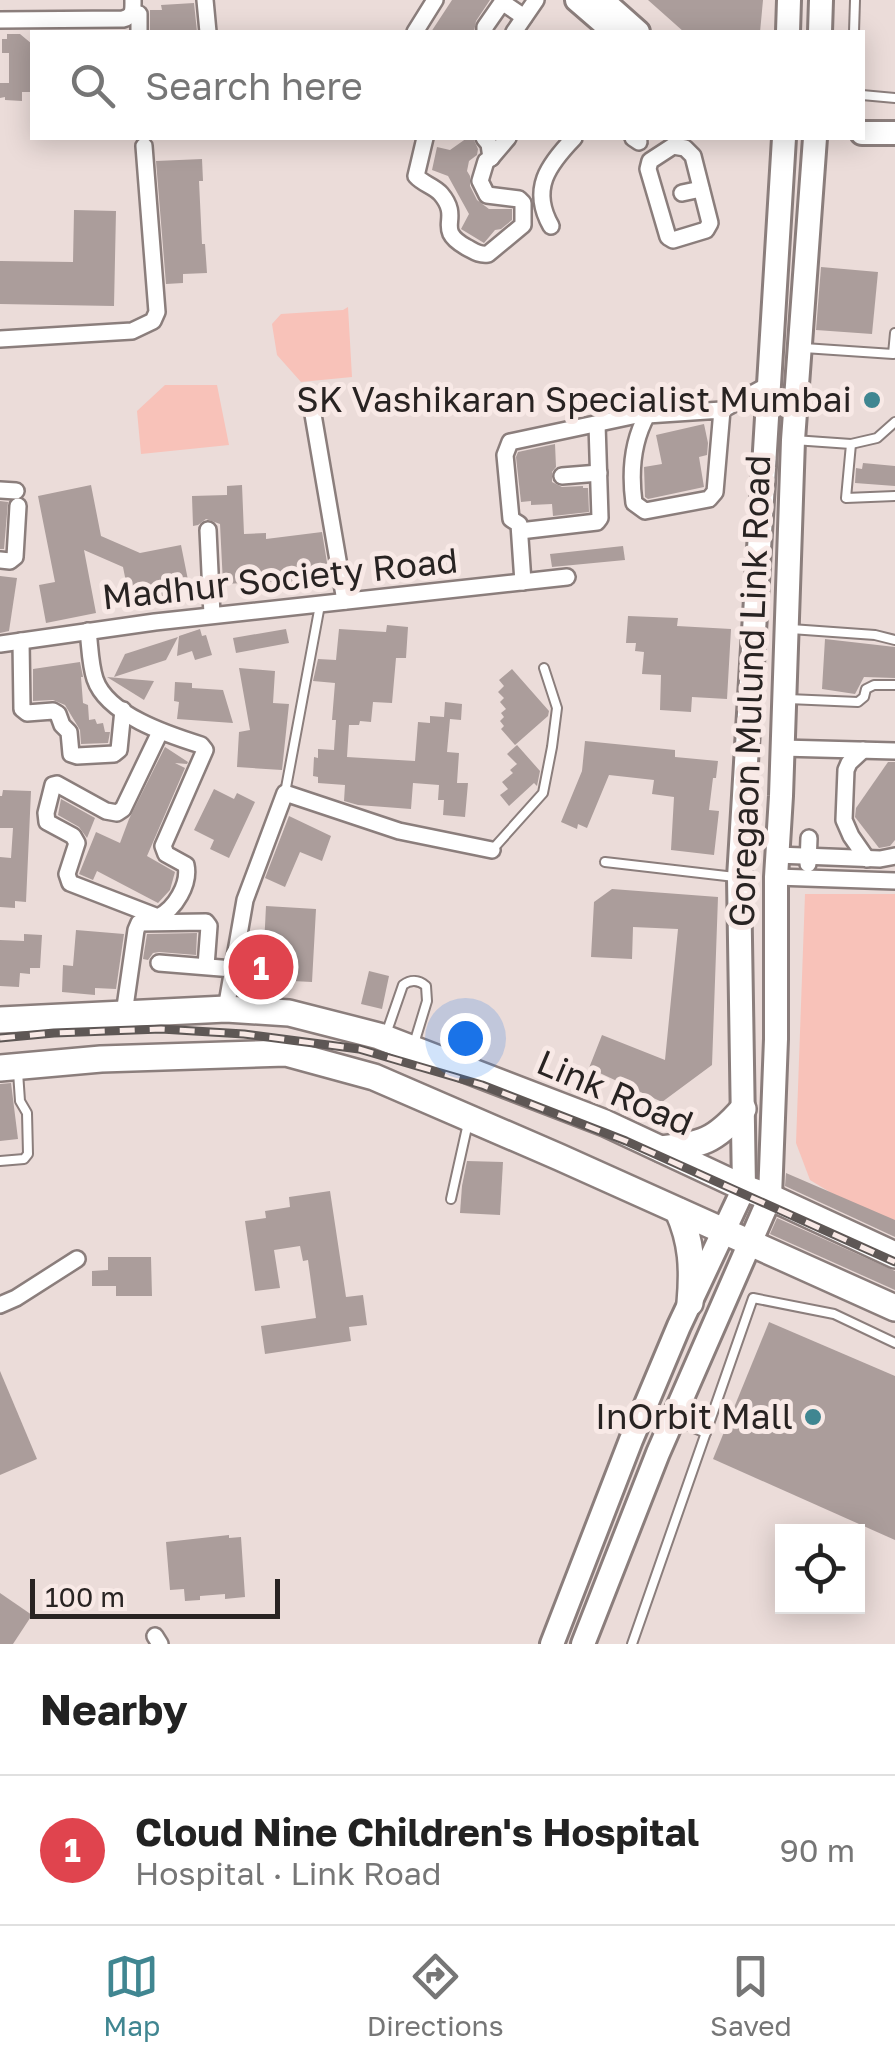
<!DOCTYPE html>
<meta charset="utf-8">
<style>
:root{--surface:#fff;--page:#f2f2f2;--text:#222;--muted:#767676;--line:#e0e0e0;--accent:#408691}
body{margin:0;font-family:"Golos Text",sans-serif;background:var(--page);color:var(--text)}
.controls{position:absolute;right:30px;bottom:30px;display:grid;overflow:hidden;border-radius:0px;box-shadow:0 5px 25px #0003}
.controls button{width:90px;height:90px;display:grid;place-items:center;padding:0;border:0;border-bottom:2px solid var(--line);background:var(--surface);color:var(--text);font:50px sans-serif}
.scale{position:absolute;left:30px;bottom:25px;width:250px;box-sizing:border-box;padding-left:10px;border:5px solid #282322;border-top:0;font-size:28px;line-height:35px;white-space:nowrap;color:#282322;-webkit-text-stroke:8px #f8e9e6;paint-order:stroke}
.you{position:absolute;left:465px;top:1038px;width:35px;height:35px;margin:-25px;border:8px solid #fff;border-radius:50%;background:#1a73e8;box-shadow:0 0 0 15px #1a73e833}
.badge{display:grid;place-items:center;width:65px;height:65px;border-radius:50%;background:var(--accent);color:#fff;font-size:32px;font-weight:700}
.pin{position:absolute;translate:-50% -50%;border:5px solid #fff;box-shadow:0 2px 10px #0006}
.list{margin:0;padding:0;list-style:none}
h2{display:flex;justify-content:space-between;align-items:center;height:130px;margin:0;padding:0 40px;font-size:42px}
h2 small{font-size:32px;font-weight:400;color:var(--muted)}
.list li{display:grid;grid-template-columns:65px 1fr auto;gap:30px;align-items:center;box-sizing:border-box;height:150px;padding:0 40px;border-top:2px solid var(--line)}
.list b{display:block;font-size:38px;white-space:nowrap}
.list p{margin:0;font-size:32px;white-space:nowrap;color:var(--muted)}
.list em{font-size:32px;font-style:normal;color:var(--muted)}
.icon{flex:none;width:55px;height:55px;fill:none;stroke:currentColor;stroke-width:2;stroke-linecap:round;stroke-linejoin:round}
.map{position:relative;flex:none;width:895px;height:1644px;overflow:hidden}
.search{position:absolute;background:var(--surface);box-shadow:0 5px 25px #0003;left:30px;right:30px;top:30px;height:110px;display:flex;align-items:center;gap:25px;box-sizing:border-box;padding:0 35px;border-radius:0px;color:var(--muted);font-size:38px}
.sheet{height:280px;background:var(--surface)}
nav{display:flex;justify-content:space-around;align-items:center;box-sizing:border-box;height:140px;border-top:2px solid var(--line);background:var(--surface);font-size:28px;color:var(--muted)}
nav a{display:grid;justify-items:center;gap:5px}
nav .on{color:var(--accent)}
.map>svg:first-child{display:block}
.green{fill:#f8c2b9}
.building{fill:#ab9d9b}
.lines{fill:none;stroke-linecap:round;stroke-linejoin:round}
.lane-casing{stroke:#8b7e7c;stroke-width:12}
.street-casing{stroke:#8b7e7c;stroke-width:20}
.secondary-casing{stroke:#8b7e7c;stroke-width:28}
.primary-casing{stroke:#8b7e7c;stroke-width:30}
.lane{stroke:#fff;stroke-width:8}
.street{stroke:#fff;stroke-width:15}
.secondary{stroke:#fff;stroke-width:22}
.primary{stroke:#fff;stroke-width:25}
.rail-casing{stroke:#5e5755;stroke-width:9}
.rail{stroke:#f8e9e6;stroke-width:5;stroke-dasharray:15;stroke-linecap:butt}
.poi-dot{fill:#408691;stroke:#f8e9e6;stroke-width:4}
.labels{text-anchor:middle;stroke-width:10;stroke-linejoin:round;paint-order:stroke}
.poi-label{font-size:35px;fill:#282322;stroke:#f8e9e6;text-anchor:end}
.street-label{font-size:35px;fill:#282322;stroke:#f8e9e6}
</style>
<div class="map">
<svg width="895" height="1644" viewBox="0 0 895 1644">
<rect width="100%" height="100%" fill="#ebdcd9"/>
<g class="green">
<polygon points="348,307 352,377 301,382 277,355 272,324 281,314 343,310"/>
<polygon points="165,385 217,385 229,445 141,454 137,411"/>
<polygon points="805,894 895,894 895,1222 838,1197 810,1180 796,1143"/>
</g>
<g class="building">
<polygon points="452,0 490,0 476,21 474,32 431,32"/>
<polygon points="648,0 763,0 760,32 684,32"/>
<polygon points="194,3 197,32 150,32 150,10 162,10 161,5"/>
<polygon points="7,34 20,34 32,44 32,92 22,92 22,101 5,100 5,97 0,98 0,83 9,83 9,53 2,53 2,39 7,39"/>
<polygon points="467,138 473,138 478,149 477,155 469,161 467,171 470,176 470,186 477,200 489,209 512,209 512,220 501,229 495,230 484,243 461,229 469,214 448,176 432,170 437,147 450,150"/>
<polygon points="202,159 203,181 199,181 202,244 205,244 207,273 183,274 183,283 166,284 156,161"/>
<polygon points="74,210 116,211 114,306 0,304 0,261 73,262"/>
<polygon points="821,267 878,272 872,334 816,330"/>
<polygon points="704,424 708,443 707,455 699,457 704,487 648,499 645,497 644,467 662,464 656,435"/>
<polygon points="555,444 556,467 552,472 552,482 562,487 583,486 583,488 588,488 589,512 553,516 552,504 531,505 531,501 521,502 516,457 518,452"/>
<polygon points="863,463 895,466 895,486 855,483 856,468 862,469"/>
<polygon points="91,485 101,536 140,553 181,545 191,595 131,607 123,567 84,550 96,613 46,623 39,585 55,582 38,496"/>
<polygon points="242,485 244,534 266,533 266,539 322,532 330,581 287,586 287,581 223,584 220,524 206,519 198,525 193,526 192,496 227,495 227,486"/>
<polygon points="0,501 8,502 4,549 0,549"/>
<polygon points="623,546 625,560 552,567 550,554"/>
<polygon points="0,576 17,578 9,631 0,633"/>
<polygon points="628,616 678,618 677,626 731,629 727,699 692,697 691,712 660,710 661,675 642,674 644,652 635,651 636,643 626,643"/>
<polygon points="387,625 408,627 406,658 396,658 392,703 373,702 371,722 360,721 359,725 349,725 347,757 415,761 418,722 430,723 430,716 444,717 445,702 462,704 461,720 450,719 447,752 459,753 457,783 468,783 465,817 443,815 444,800 438,800 439,785 413,783 411,809 358,805 344,801 345,785 318,783 318,777 313,776 314,757 318,758 318,749 334,750 336,720 332,720 335,683 313,681 318,659 336,660 339,629 386,632"/>
<polygon points="200,629 202,636 206,635 212,655 195,660 192,651 177,656 179,636"/>
<polygon points="286,629 289,643 236,653 233,638"/>
<polygon points="178,637 166,660 114,677 125,654"/>
<polygon points="825,639 895,647 895,678 864,677 855,694 822,689"/>
<polygon points="80,662 83,677 81,677 83,703 88,705 89,720 95,719 97,724 103,723 105,732 110,732 108,743 81,744 80,730 65,705 53,700 33,701 33,669"/>
<polygon points="239,668 275,671 273,703 289,704 282,770 237,767 239,732 250,730"/>
<polygon points="512,669 549,711 548,716 515,745 501,729 504,726 500,721 504,717 501,713 506,709 500,702 504,698 498,692 504,686 499,680"/>
<polygon points="107,677 154,681 144,700"/>
<polygon points="175,682 192,683 192,688 223,690 233,723 177,719 179,702 174,701"/>
<polygon points="585,741 675,750 675,757 718,761 716,778 713,778 709,810 719,811 714,855 671,850 674,797 652,794 654,780 609,775 587,828 578,824 577,829 561,822 582,771"/>
<polygon points="517,745 540,771 537,786 534,783 509,806 500,795 508,789 502,782 513,773 510,770 517,764 507,754"/>
<polygon points="165,747 188,762 187,764 175,763 185,768 147,856 175,872 170,890 158,903 97,871 93,880 79,874 96,832 120,843 129,819"/>
<polygon points="888,762 895,762 895,840 890,846 879,848 855,817 856,808"/>
<polygon points="214,789 234,799 237,793 255,802 229,858 210,849 214,840 194,830"/>
<polygon points="3,790 31,791 26,902 15,901 15,908 0,907 0,857 11,858 13,828 0,828 0,796 2,796"/>
<polygon points="61,799 95,818 87,838 79,827 58,815"/>
<polygon points="289,816 331,836 322,861 300,852 285,887 265,878"/>
<polygon points="612,889 718,897 712,1065 662,1102 589,1068 602,1035 665,1060 678,929 633,927 632,959 591,957 594,902"/>
<polygon points="266,906 316,909 312,982 253,979 255,945 264,946"/>
<polygon points="76,930 124,934 116,989 95,988 95,995 62,992 63,965 73,966"/>
<polygon points="197,933 196,955 159,952 153,953 148,960 143,959 147,934"/>
<polygon points="24,934 42,935 40,968 30,968 30,974 20,973 19,987 0,986 0,940 24,941"/>
<polygon points="369,971 389,976 382,1009 361,1004"/>
<polygon points="11,1083 18,1139 0,1141 0,1084"/>
<polygon points="467,1161 503,1162 500,1215 460,1213 462,1186"/>
<polygon points="786,1173 895,1220 895,1237 785,1186"/>
<polygon points="330,1191 346,1297 363,1295 367,1325 349,1327 351,1341 265,1354 261,1326 316,1318 308,1260 303,1261 300,1246 274,1250 280,1288 255,1291 245,1221 266,1218 265,1211 290,1207 289,1197"/>
<polygon points="777,1218 895,1271 895,1290 770,1234"/>
<polygon points="108,1257 151,1257 152,1296 116,1296 116,1286 92,1286 92,1271 108,1270"/>
<polygon points="769,1322 895,1376 895,1540 713,1459"/>
<polygon points="0,1371 37,1459 0,1475"/>
<polygon points="229,1535 229,1538 241,1537 245,1597 225,1599 225,1594 200,1596 200,1600 185,1601 184,1589 170,1590 166,1542"/>
<polygon points="0,1593 32,1615 13,1644 0,1644"/>
</g>
<g class="lines">
<g class="lane-casing">
<g id="lane">
<polyline points="854,32 855,0"/>
<polyline points="862,95 895,98"/>
<polyline points="804,348 893,354 895,333"/>
<polyline points="794,440 851,444 846,498 895,496"/>
<polyline points="851,444 877,438 895,422"/>
<polyline points="791,629 875,635 895,640"/>
<polyline points="788,699 858,702 864,697 866,689 874,685 895,685"/>
<polyline points="285,793 320,605"/>
<polyline points="492,850 543,793 552,747 557,708 544,668"/>
<polyline points="605,862 735,877"/>
<path d="M386 1034 403 985C411 979 419 980 426 986L427 1001 413 1047"/>
<polyline points="0,1161 24,1159 28,1154 27,1113 20,1101 18,1072"/>
<polyline points="451,1199 468,1123"/>
<polyline points="677,1421 706,1433"/>
<polyline points="632,1644 753,1298 834,1314 895,1343"/>
</g>
</g>
<g class="street-casing">
<g id="street">
<polyline points="205,0 208,32"/>
<polyline points="133,13 139,14 139,32"/>
<path d="M0 20 123 19C134 16 133 10 133 0"/>
<polyline points="415,32 435,0"/>
<polyline points="485,32 485,27 501,4 505,4 524,17"/>
<polyline points="514,32 536,0"/>
<path d="M425 138 416 176C423 184 434 186 441 194 463 220 433 228 466 247 474 251 478 255 488 254L523 225V203L519 199 487 195 480 181 486 161 491 158 489 144 484 138"/>
<polyline points="633,138 639,142"/>
<polygon points="673,146 685,148 693,156 710,223 706,230 673,240 668,237 648,169 650,161"/>
<polyline points="491,158 508,138"/>
<polyline points="682,193 701,189"/>
<path d="M551 226C530 189 548 165 574 138"/>
<polyline points="0,339 132,331 153,321 157,312 144,146"/>
<polyline points="310,397 345,601"/>
<path d="M722 410 715 492 709 499 645 511 634 503C630 473 632 442 647 415L722 410 768 385"/>
<polyline points="562,476 599,473"/>
<polyline points="0,490 16,491"/>
<polyline points="208,530 212,615"/>
<polyline points="520,531 597,522 600,518 597,424"/>
<polyline points="0,560 10,561 15,557 18,506"/>
<polyline points="523,582 519,524 511,519 505,455 510,442 637,415 647,415"/>
<path d="M88 631C90 646 90 664 95 679 107 715 169 735 201 745L205 750 163 846 166 854 186 865C190 884 175 909 158 917L70 883 67 874 77 843 73 836 47 822 46 813 53 785 57 784 106 811 117 813 123 809 160 732"/>
<polyline points="21,641 22,709 27,713 53,711 58,714 62,725 69,732 71,754 77,756 114,754 119,750 123,710"/>
<polyline points="0,644 155,622 567,577"/>
<polyline points="782,748 895,751"/>
<polyline points="863,750 849,763 846,770 844,820 851,836 867,859"/>
<polyline points="777,855 880,859 895,856"/>
<polyline points="808,864 809,838"/>
<polyline points="776,877 895,881"/>
<polyline points="159,963 233,969"/>
<polyline points="226,1009 245,900 285,793 399,831 492,850"/>
<polyline points="124,1014 136,930 139,923 206,922 209,926 206,966"/>
<polyline points="0,1305 16,1298 77,1259"/>
<polyline points="155,1636 160,1644"/>
</g>
</g>
<g class="secondary-casing">
<g id="secondary">
<polyline points="577,0 614,32"/>
<polyline points="602,0 638,32"/>
<polyline points="788,32 789,0"/>
<polyline points="820,32 821,0"/>
<polyline points="862,133 895,133"/>
<polyline points="552,1644 631,1440 679,1326 744,1188 739,878 784,138"/>
<polyline points="583,1644 658,1453 770,1197 776,1039 776,877 781,796 793,440 815,138"/>
</g>
</g>
<g class="primary-casing">
<g id="primary">
<polyline points="0,1020 226,1009 289,1013 379,1036 605,1123 744,1188 770,1197 895,1255"/>
<polyline points="0,1068 101,1059 286,1053 374,1077 559,1157 895,1308"/>
<path d="M661 1149C703 1144 714 1142 743 1109"/>
<path d="M678 1211C692 1242 693 1269 690 1303"/>
</g>
</g>
<use href="#lane" class="lane"/>
<use href="#street" class="street"/>
<use href="#secondary" class="secondary"/>
<use href="#primary" class="primary"/>
<g class="rail-casing">
<polyline id="rail" points="0,1038 54,1033 161,1029 244,1034 359,1049 482,1085 626,1141 895,1262"/>
</g>
<use href="#rail" class="rail"/>
</g>
<g class="poi-dot">
<circle cx="872" cy="400" r="10"/>
<circle cx="813" cy="1417" r="10"/>
</g>
<g class="labels">
<g class="poi-label">
<text x="852" y="412">SK Vashikaran Specialist Mumbai</text>
<text x="793" y="1429">InOrbit Mall</text>
</g>
<g class="street-label">
<text transform="translate(280 579) rotate(-6)" y="12">Madhur Society Road</text>
<text transform="translate(750 691) rotate(-88)" y="12">Goregaon Mulund Link Road</text>
<text transform="translate(615 1093) rotate(23)" y="12">Link Road</text>
</g>
</g>
</svg>
<div class="controls">
<button><svg class="icon" aria-label="locate" viewBox="0 0 24 24"><circle cx="12" cy="12" r="6"/><path d="M12 2v4M12 18v4M2 12h4M18 12h4"/></svg></button>
</div>
<div class="scale">100 m</div>
<div class="you"></div>
<div class="pin badge" style="left:261px;top:967px;background:#e0444e">1</div>
<div class="search"><svg class="icon" aria-label="search" viewBox="0 0 24 24"><circle cx="10" cy="10" r="6"/><path d="M15 15l6 6"/></svg>Search here</div>
</div>
<section class="sheet">
<h2>Nearby<small></small></h2>
<ul class="list">
<li><span class="badge" style="background:#e0444e">1</span><div><b>Cloud Nine Children's Hospital</b><p>Hospital · Link Road</p></div><em>90 m</em></li>
</ul>
</section>
<nav>
<a class="on"><svg class="icon" aria-label="map" viewBox="0 0 24 24"><path d="M3 6l6-2 6 2 6-2v14l-6 2-6-2-6 2zM9 4v14M15 6v14"/></svg>Map</a>
<a><svg class="icon" aria-label="directions" viewBox="0 0 24 24"><path d="M12 3l9 9-9 9-9-9zM9 14v-3h6M13 9l2 2-2 2"/></svg>Directions</a>
<a><svg class="icon" aria-label="saved" viewBox="0 0 24 24"><path d="M7 4h10v16l-5-4-5 4z"/></svg>Saved</a>
</nav>
